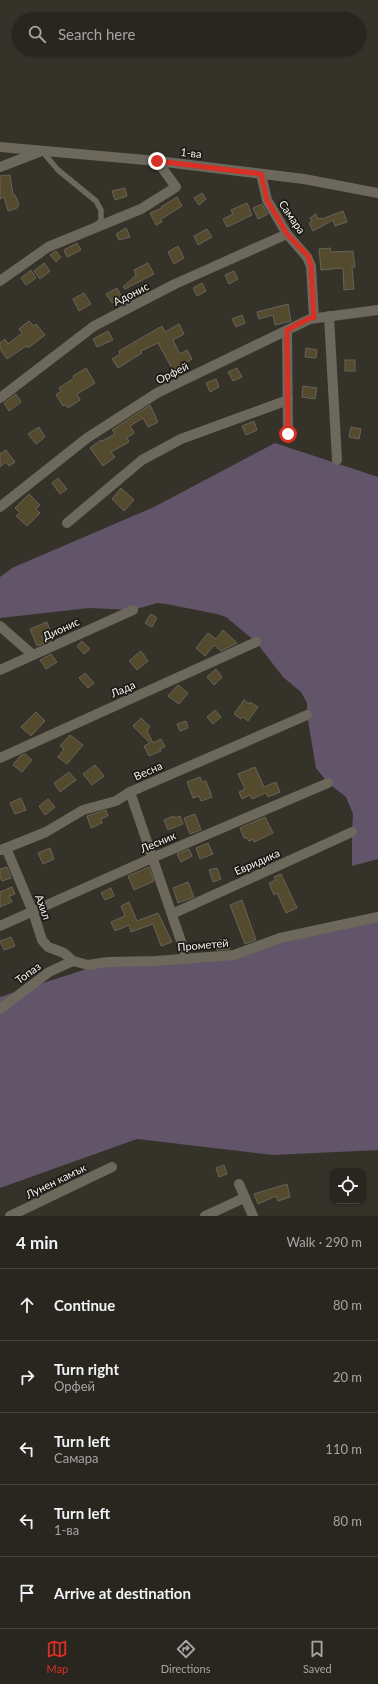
<!DOCTYPE html>
<meta charset="utf-8">
<style>
:root{--surface:#28261f;--page:#34322c;--text:#f1f3f6;--muted:#a5a5a4;--line:#44433d;--accent:#d93025}
body{margin:0;font-family:Lato,sans-serif;background:var(--page);color:var(--text)}
.controls{position:absolute;right:12px;bottom:12px;display:grid;overflow:hidden;border-radius:8px;box-shadow:0 1px 3px #0004}
.controls button{width:36px;height:36px;display:grid;place-items:center;padding:0;border:0;border-bottom:1px solid var(--line);background:var(--surface);color:var(--text);font:20px sans-serif}
.stop{position:absolute;width:12px;height:12px;margin:-9px;border:3px solid #d93025;border-radius:50%;background:#fff}
.stop.end{background:#d93025;border-color:#fff;box-shadow:0 1px 4px #0008}
.list{margin:0;padding:0;list-style:none}
h2{display:flex;justify-content:space-between;align-items:center;height:52px;margin:0;padding:0 16px;font-size:17px}
h2 small{font-size:13px;font-weight:400;color:var(--muted)}
.list li{display:grid;grid-template-columns:26px 1fr auto;gap:12px;align-items:center;box-sizing:border-box;height:72px;padding:0 16px;border-top:1px solid var(--line)}
.list b{display:block;font-size:15px;white-space:nowrap}
.list p{margin:0;font-size:13px;white-space:nowrap;color:var(--muted)}
.list em{font-size:13px;font-style:normal;color:var(--muted)}
.icon{flex:none;width:22px;height:22px;fill:none;stroke:currentColor;stroke-width:2;stroke-linecap:round;stroke-linejoin:round}
.map{position:relative;flex:none;width:378px;height:1216px;overflow:hidden}
.search{position:absolute;background:var(--surface);box-shadow:0 1px 3px #0004;left:12px;right:12px;top:12px;height:44px;display:flex;align-items:center;gap:10px;box-sizing:border-box;padding:0 14px;border-radius:22px;color:var(--muted);font-size:15px}
.sheet{height:412px;background:var(--surface)}
nav{display:flex;justify-content:space-around;align-items:center;box-sizing:border-box;height:56px;border-top:1px solid var(--line);background:var(--surface);font-size:11px;color:var(--muted)}
nav a{display:grid;justify-items:center;gap:2px}
nav .on{color:var(--accent)}
.map>svg:first-child{display:block}
.green{fill:#625469}
.building{fill:#544a2e;stroke:#676359}
.lines{fill:none;stroke-linecap:round;stroke-linejoin:round}
.lane{stroke:#6c685b;stroke-width:5.5}
.street{stroke:#6c685b;stroke-width:10}
.route{stroke:#d93025;stroke-width:5}
.labels{text-anchor:middle;stroke-width:3.5;stroke-linejoin:round;paint-order:stroke}
.street-label{font-size:11px;fill:#f3f1eb;stroke:#1c1a16}
</style>
<div class="map">
<svg width="378" height="1216" viewBox="0 0 378 1216">
<rect width="100%" height="100%" fill="#353229"/>
<g class="green">
<polygon points="275,443 378,477 378,859 352,866 352,832 353,814 346,797 328,783 316,768 307,715 307,703 301,692 283,677 256,642 226,617 217,614 166,604 157,603 133,610 89,608 0,618 0,577 12,568 154,507"/>
<polygon points="378,917 378,1150 274,1155 137,1139 0,1188 0,997 108,962 234,955"/>
</g>
<g class="building">
<polygon points="10,175 13,195 15,195 19,204 17,208 8,211 4,197 0,199 0,176"/>
<polygon points="125,188 127,196 115,200 112,191"/>
<polygon points="202,193 206,199 199,205 194,198"/>
<polygon points="177,197 182,206 161,219 162,222 156,225 150,213 162,208 161,207"/>
<polygon points="247,203 252,215 227,227 223,219 233,214 231,210"/>
<polygon points="262,204 268,214 258,219 253,208"/>
<polygon points="343,211 347,222 335,226 333,220 313,231 309,223 312,222 310,218 316,214 318,219 321,218 322,219"/>
<polygon points="126,228 130,237 119,240 116,234"/>
<polygon points="207,229 212,237 198,245 194,236"/>
<polygon points="77,243 81,250 67,257 64,250"/>
<polygon points="178,246 184,258 174,264 168,252"/>
<polygon points="330,248 331,252 353,251 355,267 352,267 354,289 344,290 343,268 321,270 319,249"/>
<polygon points="56,251 61,257 56,262 50,255"/>
<polygon points="44,263 50,271 40,279 34,271"/>
<polygon points="148,263 154,274 125,289 123,287 136,275 134,270"/>
<polygon points="31,270 36,278 26,285 21,278"/>
<polygon points="234,271 238,279 229,284 225,275"/>
<polygon points="202,283 206,291 197,296 193,288"/>
<polygon points="117,288 122,297 112,303 106,294"/>
<polygon points="84,293 91,304 79,311 73,299"/>
<polygon points="288,304 291,321 275,325 273,315 259,319 257,312"/>
<polygon points="242,315 245,323 236,327 232,319"/>
<polygon points="29,321 34,326 36,324 45,335 28,348 26,346 7,359 0,349 0,343 5,339 8,344 22,333 19,329"/>
<polygon points="179,324 184,334 173,340 180,354 187,350 192,359 173,370 158,343 141,351 142,353 118,368 112,359 120,354 119,351 162,326 165,332"/>
<polygon points="108,331 113,340 97,347 93,339"/>
<polygon points="306,348 317,350 316,358 305,357"/>
<rect x="345" y="360" width="10" height="11"/>
<polygon points="86,368 95,383 77,394 80,400 68,408 66,405 63,406 56,395 61,391 59,388 74,378 73,376"/>
<polygon points="237,368 242,377 233,381 228,372"/>
<polygon points="216,379 219,387 210,392 206,383"/>
<polygon points="303,386 317,388 315,399 302,397"/>
<polygon points="16,394 21,402 9,411 4,403"/>
<polygon points="150,405 158,422 148,427 143,418 130,426 134,433 127,438 129,442 111,452 115,457 103,466 90,448 101,440 102,441 115,434 112,430"/>
<polygon points="254,421 257,430 246,435 242,426"/>
<polygon points="39,427 45,437 36,444 28,434"/>
<polygon points="351,427 361,429 359,439 349,437"/>
<polygon points="6,450 15,462 9,466 6,462 0,467 0,454"/>
<polygon points="58,478 67,489 60,494 52,483"/>
<polygon points="121,488 134,500 124,511 112,499"/>
<polygon points="29,494 40,505 36,509 40,513 27,526 16,516 20,513 15,508"/>
<polygon points="151,614 157,618 152,627 145,623"/>
<polygon points="47,622 53,639 37,646 30,629"/>
<polygon points="223,630 237,643 221,651 214,645 205,656 196,648 208,633 216,639"/>
<polygon points="82,641 90,649 84,654 77,646"/>
<polygon points="141,651 148,661 137,670 129,661"/>
<polygon points="51,654 57,662 46,669 40,660"/>
<polygon points="216,669 222,677 214,685 207,677"/>
<polygon points="85,673 94,683 88,688 79,678"/>
<polygon points="178,685 188,693 179,704 168,696"/>
<polygon points="244,700 249,704 250,702 258,707 248,721 243,717 241,719 234,714"/>
<polygon points="215,710 221,717 213,724 207,717"/>
<polygon points="36,712 45,721 31,736 21,727"/>
<polygon points="141,718 150,727 147,731 153,743 161,739 165,747 160,749 161,751 149,756 144,746 150,743 133,726"/>
<polygon points="186,721 188,728 180,731 177,724"/>
<polygon points="70,735 83,745 67,764 58,757 64,749 60,746"/>
<polygon points="25,754 32,760 22,772 13,765 20,756"/>
<polygon points="95,765 104,776 92,785 83,774"/>
<polygon points="255,767 264,787 276,782 280,792 268,797 266,793 252,799 250,795 242,799 239,792 245,789 238,774"/>
<polygon points="69,772 76,780 60,792 54,783"/>
<polygon points="200,777 202,782 206,781 212,797 201,801 199,796 193,798 187,782"/>
<polygon points="21,798 26,810 15,814 10,803"/>
<polygon points="48,799 55,807 45,815 39,806"/>
<polygon points="106,810 108,816 101,819 102,823 91,828 87,816"/>
<polygon points="195,814 201,830 190,834 184,818"/>
<polygon points="174,816 175,818 180,816 183,824 168,830 164,820"/>
<polygon points="265,817 273,833 254,842 253,839 249,841 247,838 244,838 240,828"/>
<polygon points="208,843 213,854 200,859 196,848"/>
<polygon points="50,848 54,859 43,864 38,853"/>
<polygon points="189,849 192,856 181,862 177,854"/>
<polygon points="7,867 11,878 2,881 0,876 0,869"/>
<polygon points="149,867 154,881 134,890 128,876"/>
<polygon points="217,868 221,879 213,882 209,870"/>
<polygon points="281,874 297,908 286,913 277,893 274,895 269,883 276,880 274,877"/>
<polygon points="188,882 194,897 178,903 173,888"/>
<polygon points="12,887 15,894 9,896 12,902 0,907 0,892"/>
<polygon points="111,888 114,896 105,900 101,893"/>
<polygon points="242,900 256,940 245,944 230,905"/>
<polygon points="129,902 137,921 158,913 172,942 161,946 153,924 131,932 129,925 115,931 111,922 125,916 121,906"/>
<polygon points="11,937 15,946 4,950 0,941"/>
<polygon points="226,938 230,949 217,950 214,942"/>
<polygon points="224,1165 227,1174 219,1177 216,1168"/>
<polygon points="287,1184 290,1197 278,1201 276,1196 258,1204 254,1194"/>
</g>
<g class="lines">
<polyline class="lane" points="42,151 58,170 96,201 101,210 101,221 97,224"/>
<g class="street">
<polyline points="0,147 157,161 304,179 378,193"/>
<polyline points="0,167 39,152"/>
<polyline points="261,174 267,200 287,234 307,257 311,266 314,318"/>
<polyline points="0,281 48,247 141,209 176,187 157,161"/>
<polyline points="329,316 337,460"/>
<polyline points="287,330 288,434"/>
<polyline points="0,398 94,326 175,284 287,234"/>
<polyline points="0,507 87,438 157,393 310,319 378,310"/>
<polyline points="67,523 142,460 181,439 288,400"/>
<polyline points="0,626 33,655"/>
<polyline points="0,670 133,610"/>
<polyline points="0,758 256,642"/>
<polyline points="130,792 187,959"/>
<polyline points="6,848 33,912 42,940 48,947 64,953 73,961 88,965 108,962 156,961 234,955 280,938 378,917"/>
<polyline points="1,850 46,832 83,810 116,801 130,792 307,715"/>
<polyline points="172,914 352,832"/>
<polyline points="0,926 152,858 328,783"/>
<polyline points="0,1009 49,972 73,961"/>
<polyline points="239,1184 253,1216"/>
<polyline points="10,1216 112,1167"/>
<polyline points="205,1216 244,1198"/>
</g>
</g>
<g class="lines">
<polyline class="route" points="157,161 261,174 267,200 287,234 308,256 311,266 314,318 310,318 287,330 288,434"/>
</g>
<g class="labels">
<g class="street-label">
<text transform="translate(191 153) rotate(7)" y="4">1-ва</text>
<text transform="translate(292 217) rotate(56)" y="4">Самара</text>
<text transform="translate(131 294) rotate(-27)" y="4">Адонис</text>
<text transform="translate(172 373) rotate(-26)" y="4">Орфей</text>
<text transform="translate(61 629) rotate(-25)" y="4">Дионис</text>
<text transform="translate(123 689) rotate(-24)" y="4">Лада</text>
<text transform="translate(148 771) rotate(-24)" y="4">Весна</text>
<text transform="translate(158 842) rotate(-23)" y="4">Лесник</text>
<text transform="translate(257 862) rotate(-24)" y="4">Евридика</text>
<text transform="translate(43 907) rotate(70)" y="4">Ахил</text>
<text transform="translate(203 945) rotate(-5)" y="4">Прометей</text>
<text transform="translate(28 973) rotate(-36)" y="4">Топаз</text>
<text transform="translate(56 1181) rotate(-26)" y="4">Лунен камък</text>
</g>
</g>
</svg>
<div class="controls">
<button><svg class="icon" aria-label="locate" viewBox="0 0 24 24"><circle cx="12" cy="12" r="6"/><path d="M12 2v4M12 18v4M2 12h4M18 12h4"/></svg></button>
</div>
<div class="stop" style="left:288px;top:434px"></div>
<div class="stop end" style="left:157px;top:161px"></div>
<div class="search"><svg class="icon" aria-label="search" viewBox="0 0 24 24"><circle cx="10" cy="10" r="6"/><path d="M15 15l6 6"/></svg>Search here</div>
</div>
<section class="sheet">
<h2>4 min<small>Walk · 290 m</small></h2>
<ul class="list">
<li><svg class="icon" aria-label="ahead" viewBox="0 0 24 24"><path d="M12 20V5M6 11l6-6 6 6"/></svg><div><b>Continue</b></div><em>80 m</em></li>
<li><svg class="icon" aria-label="right" viewBox="0 0 24 24"><path d="M7 20v-9h11M14 6l5 5-5 5"/></svg><div><b>Turn right</b><p>Орфей</p></div><em>20 m</em></li>
<li><svg class="icon" aria-label="left" viewBox="0 0 24 24"><path d="M17 20v-9H6M10 6l-5 5 5 5"/></svg><div><b>Turn left</b><p>Самара</p></div><em>110 m</em></li>
<li><svg class="icon" aria-label="left" viewBox="0 0 24 24"><path d="M17 20v-9H6M10 6l-5 5 5 5"/></svg><div><b>Turn left</b><p>1-ва</p></div><em>80 m</em></li>
<li><svg class="icon" aria-label="arrive" viewBox="0 0 24 24"><path d="M6 21V4h12l-3 4 3 4H6"/></svg><div><b>Arrive at destination</b></div></li>
</ul>
</section>
<nav>
<a class="on"><svg class="icon" aria-label="map" viewBox="0 0 24 24"><path d="M3 6l6-2 6 2 6-2v14l-6 2-6-2-6 2zM9 4v14M15 6v14"/></svg>Map</a>
<a><svg class="icon" aria-label="directions" viewBox="0 0 24 24"><path d="M12 3l9 9-9 9-9-9zM9 14v-3h6M13 9l2 2-2 2"/></svg>Directions</a>
<a><svg class="icon" aria-label="saved" viewBox="0 0 24 24"><path d="M7 4h10v16l-5-4-5 4z"/></svg>Saved</a>
</nav>
